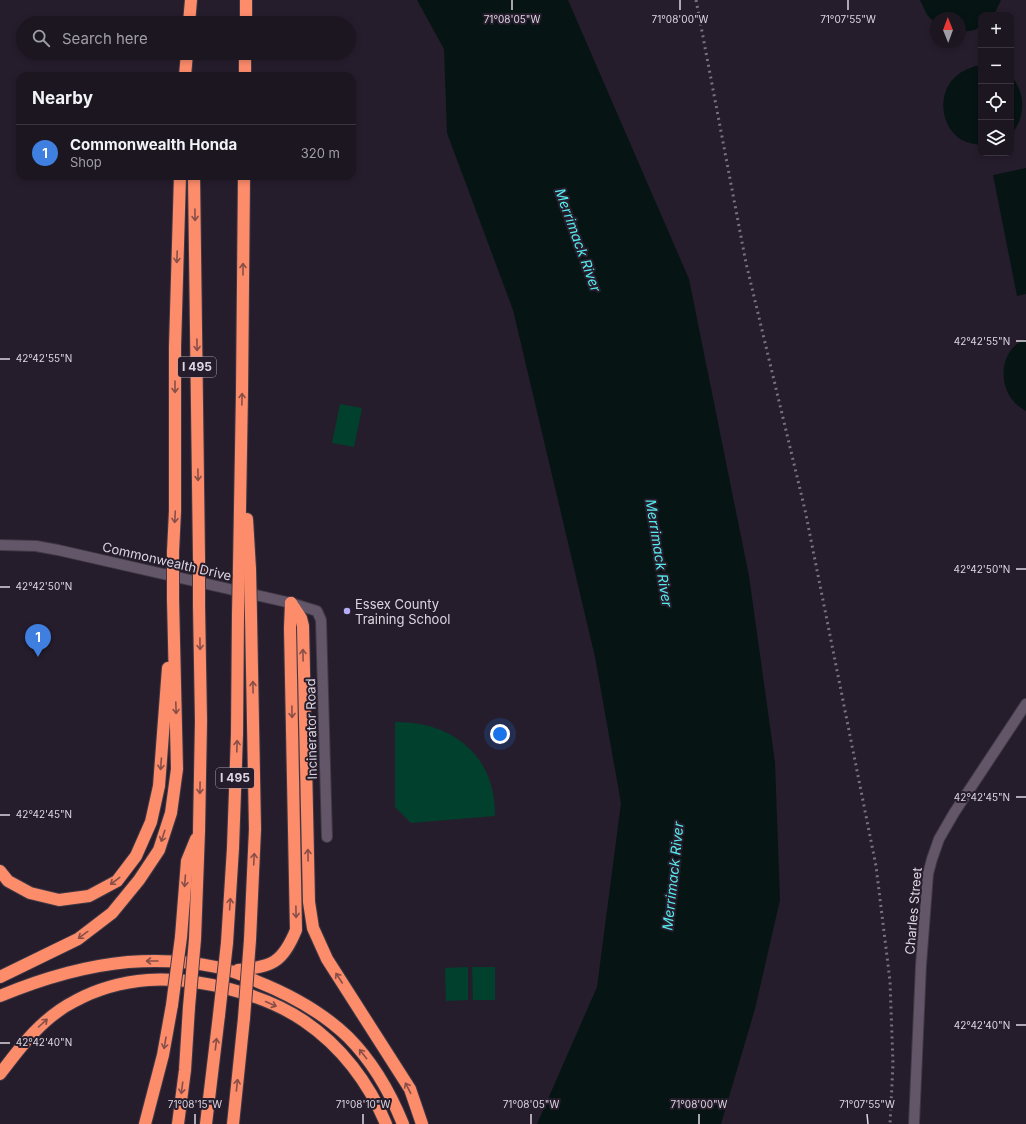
<!DOCTYPE html>
<meta charset="utf-8">
<style>
:root{--surface:#1c1621;--page:#251f2a;--text:#f1f3f6;--muted:#a09fa5;--line:#3a353f;--accent:#b6acf8}
body{margin:0;font-family:Inter,sans-serif;background:var(--page);color:var(--text)}
.controls{position:absolute;right:12px;top:12px;display:grid;overflow:hidden;border-radius:8px;box-shadow:0 2px 6px #0003}
.controls button{width:36px;height:36px;display:grid;place-items:center;padding:0;border:0;border-bottom:1px solid var(--line);background:var(--surface);color:var(--text);font:20px sans-serif}
.compass{position:absolute;left:930px;top:12px;width:36px;height:36px;border-radius:50%;background:var(--surface);box-shadow:0 2px 6px #0003;rotate:359deg}
.you{position:absolute;left:500px;top:734px;width:14px;height:14px;margin:-10px;border:3px solid #fff;border-radius:50%;background:#1a73e8;box-shadow:0 0 0 6px #1a73e833}
.badge{display:grid;place-items:center;width:26px;height:26px;border-radius:50%;background:var(--accent);color:#fff;font-size:13px;font-weight:700}
.pin{position:absolute;translate:-50% -33px;filter:drop-shadow(0 1px 2px #0008)}
.pin::after{content:'';position:absolute;top:21px;width:14px;height:12px;background:inherit;clip-path:polygon(0 0,100% 0,50% 100%)}
.list{margin:0;padding:0;list-style:none}
h2{display:flex;justify-content:space-between;align-items:center;height:52px;margin:0;padding:0 16px;font-size:17px}
h2 small{font-size:13px;font-weight:400;color:var(--muted)}
.list li{display:grid;grid-template-columns:26px 1fr auto;gap:12px;align-items:center;box-sizing:border-box;height:56px;padding:0 16px;border-top:1px solid var(--line)}
.list b{display:block;font-size:15px;white-space:nowrap}
.list p{margin:0;font-size:13px;white-space:nowrap;color:var(--muted)}
.list em{font-size:13px;font-style:normal;color:var(--muted)}
.icon{flex:none;width:22px;height:22px;fill:none;stroke:currentColor;stroke-width:2;stroke-linecap:round;stroke-linejoin:round}
.map{position:relative;flex:none;width:1026px;height:1124px;overflow:hidden}
.search{position:absolute;background:var(--surface);box-shadow:0 2px 6px #0003;left:16px;top:16px;width:340px;height:44px;display:flex;align-items:center;gap:10px;box-sizing:border-box;padding:0 14px;border-radius:22px;color:var(--muted);font-size:15px}
.panel{position:absolute;background:var(--surface);box-shadow:0 2px 6px #0003;left:16px;top:72px;width:340px;height:108px;border-radius:12px}
.map>svg:first-child{display:block}
.green{fill:#00402c}
.water{fill:#071414}
.lines{fill:none;stroke-linecap:round;stroke-linejoin:round}
.minor-casing{stroke:#403945;stroke-width:12}
.secondary-casing{stroke:#403945;stroke-width:12}
.motorway-casing{stroke:#403945;stroke-width:14}
.minor{stroke:#625668;stroke-width:10}
.secondary{stroke:#625668;stroke-width:10}
.motorway{stroke:#fd8c6b;stroke-width:12}
.rail{stroke:#79717e;stroke-width:3;stroke-dasharray:2 4;stroke-linecap:butt}
.motorway-bridge-casing{stroke:#403945;stroke-width:14;stroke-linecap:butt}
.motorway-bridge{stroke:#fd8c6b;stroke-width:12}
.oneway{stroke:#874f48}
.ticks{fill:none;stroke:#ddd6e1;stroke-width:1.5}
.poi-dot{fill:#b6acf8;stroke:#261d2c;stroke-width:1.5}
.labels{text-anchor:middle;stroke-width:4;stroke-linejoin:round;paint-order:stroke}
.shield{fill:#261d2c;stroke:#a69eab;stroke-width:1}
.shield-label{font-size:12px;font-weight:bold;fill:#ddd6e1}
.street-label{font-size:13px;fill:#ddd6e1;stroke:#261d2c}
.poi-label{font-size:13px;fill:#ddd6e1;stroke:#261d2c;text-anchor:start}
.water-label{font-size:14px;font-style:italic;fill:#55ebee;stroke:#261d2c}
.ticks-label{font-size:10px;text-anchor:middle;fill:#ddd6e1;stroke:#261d2c;stroke-width:4;stroke-linejoin:round;paint-order:stroke}
</style>
<div class="map">
<svg width="1026" height="1124" viewBox="0 0 1026 1124">
<rect width="100%" height="100%" fill="#261d2c"/>
<g class="green">
<polygon points="340,404 362,408 354,447 332,443"/>
<path d="M395 722C438 721 479 742 491 785 494 795 495 805 495 816L411 823 395 807Z"/>
<polygon points="468,967 468,1000 446,1001 445,968"/>
<polygon points="472,967 495,967 495,1000 473,1000"/>
</g>
<g class="water">
<polygon points="417,0 568,0 689,279 749,576 775,762 780,900 755,1009 721,1124 537,1124 597,987 621,803 595,657 513,310 447,133 444,49"/>
<polygon points="920,0 1001,0 994,15 981,15 981,26 975,30 962,32 960,32 960,18 936,18 936,24 927,15"/>
<path d="M975 66H981V145C974 144 967 143 960 139 941 126 937 95 954 78 960 72 967 69 975 66Z"/>
<path d="M1011 76C1026 93 1026 117 1011 135Z"/>
<polygon points="1026,168 1026,294 1017,296 993,175"/>
<path d="M1026 339V411C997 397 995 351 1026 339Z"/>
</g>
<g class="lines">
<g class="minor-casing">
<g id="minor">
<polyline points="291,603 317,611 321,620 327,837"/>
<polyline points="914,1124 921,965 928,874 932,859 939,839 954,813 1026,704"/>
</g>
</g>
<g class="secondary-casing">
<polyline id="secondary" points="0,545 36,546 58,550 291,603"/>
</g>
<g class="motorway-casing">
<g id="motorway">
<polyline points="189,23 191,0"/>
<polyline points="246,23 246,0"/>
<polyline points="185,76 187,53"/>
<polyline points="245,76 245,53"/>
<polyline points="194,176 199,558"/>
<polyline points="247,519 250,569"/>
<polyline points="173,552 175,511 175,347 180,176"/>
<polyline points="239,567 242,392 244,176"/>
<polyline points="291,603 301,618 303,626 309,902 313,928 327,959 410,1089 422,1124"/>
<polyline points="0,871 8,881 30,893 59,900 89,896 117,881 136,856 151,822 159,786 168,668"/>
<polyline points="181,937 187,861 196,839"/>
<polyline points="195,939 199,831 201,721 199,605"/>
<polyline points="250,940 255,829 251,616"/>
<polyline points="227,943 233,848 237,734 238,614"/>
<path d="M238 970C272 966 282 964 296 930L290 628 291 603"/>
<polyline points="0,977 78,939 112,913 139,880 159,850 171,813 177,769 173,599"/>
<path d="M0 996C41 979 84 966 128 962 157 960 188 961 216 967 230 970 243 975 256 981 289 994 322 1012 348 1037 373 1062 390 1092 403 1124"/>
<path d="M0 1074C21 1046 43 1017 75 1001 97 989 123 982 148 980 196 977 263 993 304 1021 341 1046 369 1083 386 1124"/>
<polyline points="145,1124 163,1055 172,1005"/>
<polyline points="178,1124 185,1070 189,1007"/>
<polyline points="206,1124 219,1015"/>
<polyline points="233,1124 244,1018"/>
</g>
</g>
<use href="#minor" class="minor"/>
<use href="#secondary" class="secondary"/>
<use href="#motorway" class="motorway"/>
<polyline class="rail" points="696,0 746,263 805,510 876,866 890,981 893,1064 890,1124"/>
<g class="motorway-bridge-casing">
<g id="motorway-bridge">
<polyline points="199,558 199,605"/>
<polyline points="250,569 251,616"/>
<polyline points="173,599 173,552"/>
<polyline points="238,614 239,567"/>
<polyline points="172,1005 181,937"/>
<polyline points="189,1007 195,939"/>
<polyline points="219,1015 227,943"/>
<polyline points="244,1018 250,940"/>
</g>
</g>
<use href="#motorway-bridge" class="motorway-bridge"/>
</g>
<defs><path id="oneway-shaft" d="M-6 0H5M1.5-3L5.5 0L1.5 3" fill="none" stroke-width="1.6" stroke-linecap="round" stroke-linejoin="round"/></defs>
<g class="oneway">
<use href="#oneway-shaft" transform="translate(195 215) rotate(89)"/>
<use href="#oneway-shaft" transform="translate(177 257) rotate(92)"/>
<use href="#oneway-shaft" transform="translate(243 269) rotate(-90)"/>
<use href="#oneway-shaft" transform="translate(197 345) rotate(89)"/>
<use href="#oneway-shaft" transform="translate(175 387) rotate(90)"/>
<use href="#oneway-shaft" transform="translate(242 399) rotate(-89)"/>
<use href="#oneway-shaft" transform="translate(198 475) rotate(89)"/>
<use href="#oneway-shaft" transform="translate(175 517) rotate(93)"/>
<use href="#oneway-shaft" transform="translate(200 644) rotate(89)"/>
<use href="#oneway-shaft" transform="translate(303 655) rotate(-91)"/>
<use href="#oneway-shaft" transform="translate(253 687) rotate(-91)"/>
<use href="#oneway-shaft" transform="translate(176 708) rotate(88)"/>
<use href="#oneway-shaft" transform="translate(292 712) rotate(89)"/>
<use href="#oneway-shaft" transform="translate(237 746) rotate(-88)"/>
<use href="#oneway-shaft" transform="translate(161 764) rotate(94)"/>
<use href="#oneway-shaft" transform="translate(200 788) rotate(91)"/>
<use href="#oneway-shaft" transform="translate(163 836) rotate(108)"/>
<use href="#oneway-shaft" transform="translate(308 855) rotate(-91)"/>
<use href="#oneway-shaft" transform="translate(254 859) rotate(-87)"/>
<use href="#oneway-shaft" transform="translate(115 881) rotate(143)"/>
<use href="#oneway-shaft" transform="translate(185 881) rotate(94)"/>
<use href="#oneway-shaft" transform="translate(230 904) rotate(-86)"/>
<use href="#oneway-shaft" transform="translate(296 912) rotate(89)"/>
<use href="#oneway-shaft" transform="translate(83 935) rotate(144)"/>
<use href="#oneway-shaft" transform="translate(152 961) rotate(180)"/>
<use href="#oneway-shaft" transform="translate(339 978) rotate(-123)"/>
<use href="#oneway-shaft" transform="translate(271 1004) rotate(24)"/>
<use href="#oneway-shaft" transform="translate(43 1023) rotate(-42)"/>
<use href="#oneway-shaft" transform="translate(165 1043) rotate(100)"/>
<use href="#oneway-shaft" transform="translate(216 1044) rotate(-83)"/>
<use href="#oneway-shaft" transform="translate(363 1054) rotate(-128)"/>
<use href="#oneway-shaft" transform="translate(237 1085) rotate(-84)"/>
<use href="#oneway-shaft" transform="translate(182 1088) rotate(97)"/>
<use href="#oneway-shaft" transform="translate(408 1088) rotate(-117)"/>
</g>
<path class="ticks" d="M512 0V10M680 0V10M848 0V10M1016 341H1026M0 359H10M1016 569H1026M0 587H10M1016 797H1026M0 815H10M1016 1025H1026M0 1043H10M195 1114V1124M363 1114V1124M531 1114V1124M699 1114V1124M867 1114 868 1124"/>
<circle class="poi-dot" cx="347" cy="611" r="4"/>
<g class="labels">
<g class="shield">
<rect x="178" y="357" width="38" height="20" rx="3"/>
<rect x="216" y="768" width="38" height="20" rx="3"/>
</g>
<g class="shield-label">
<text x="197" y="371">I 495</text>
<text x="235" y="782">I 495</text>
</g>
<g class="street-label">
<text transform="translate(167 561) rotate(13)" y="5">Commonwealth Drive</text>
<text transform="translate(311 729) rotate(-91)" y="5">Incinerator Road</text>
<text transform="translate(913 911) rotate(-85)" y="5">Charles Street</text>
</g>
<g class="poi-label">
<text x="355" y="609">Essex County<tspan x="355" dy="15">Training School</tspan></text>
</g>
<g class="water-label">
<text transform="translate(578 240) rotate(70)" y="5">Merrimack River</text>
<text transform="translate(659 553) rotate(81)" y="5">Merrimack River</text>
<text transform="translate(673 876) rotate(-84)" y="5">Merrimack River</text>
</g>
</g>
<g class="ticks-label">
<text x="512" y="23">71°08'05"W</text>
<text x="680" y="23">71°08'00"W</text>
<text x="848" y="23">71°07'55"W</text>
<text x="982" y="345">42°42'55"N</text>
<text x="44" y="362">42°42'55"N</text>
<text x="982" y="573">42°42'50"N</text>
<text x="44" y="590">42°42'50"N</text>
<text x="982" y="801">42°42'45"N</text>
<text x="44" y="818">42°42'45"N</text>
<text x="982" y="1029">42°42'40"N</text>
<text x="44" y="1046">42°42'40"N</text>
<text x="195" y="1108">71°08'15"W</text>
<text x="363" y="1108">71°08'10"W</text>
<text x="531" y="1108">71°08'05"W</text>
<text x="699" y="1108">71°08'00"W</text>
<text x="867" y="1108">71°07'55"W</text>
</g>
</svg>
<div class="controls">
<button>+</button>
<button>−</button>
<button><svg class="icon" aria-label="locate" viewBox="0 0 24 24"><circle cx="12" cy="12" r="6"/><path d="M12 2v4M12 18v4M2 12h4M18 12h4"/></svg></button>
<button><svg class="icon" aria-label="layers" viewBox="0 0 24 24"><path d="M12 4l9 5-9 5-9-5zM3 14l9 5 9-5"/></svg></button>
</div>
<svg class="compass" viewBox="-18 -18 36 36"><path d="M0-13l5 13h-10z" fill="#e53935"/><path d="M0 13l5-13h-10z" fill="#a09fa5"/></svg>
<div class="you"></div>
<div class="pin badge" style="left:38px;top:657px;background:#3f7fe0">1</div>
<div class="search"><svg class="icon" aria-label="search" viewBox="0 0 24 24"><circle cx="10" cy="10" r="6"/><path d="M15 15l6 6"/></svg>Search here</div>
<section class="panel">
<h2>Nearby<small></small></h2>
<ul class="list">
<li><span class="badge" style="background:#3f7fe0">1</span><div><b>Commonwealth Honda</b><p>Shop</p></div><em>320 m</em></li>
</ul>
</section>
</div>
